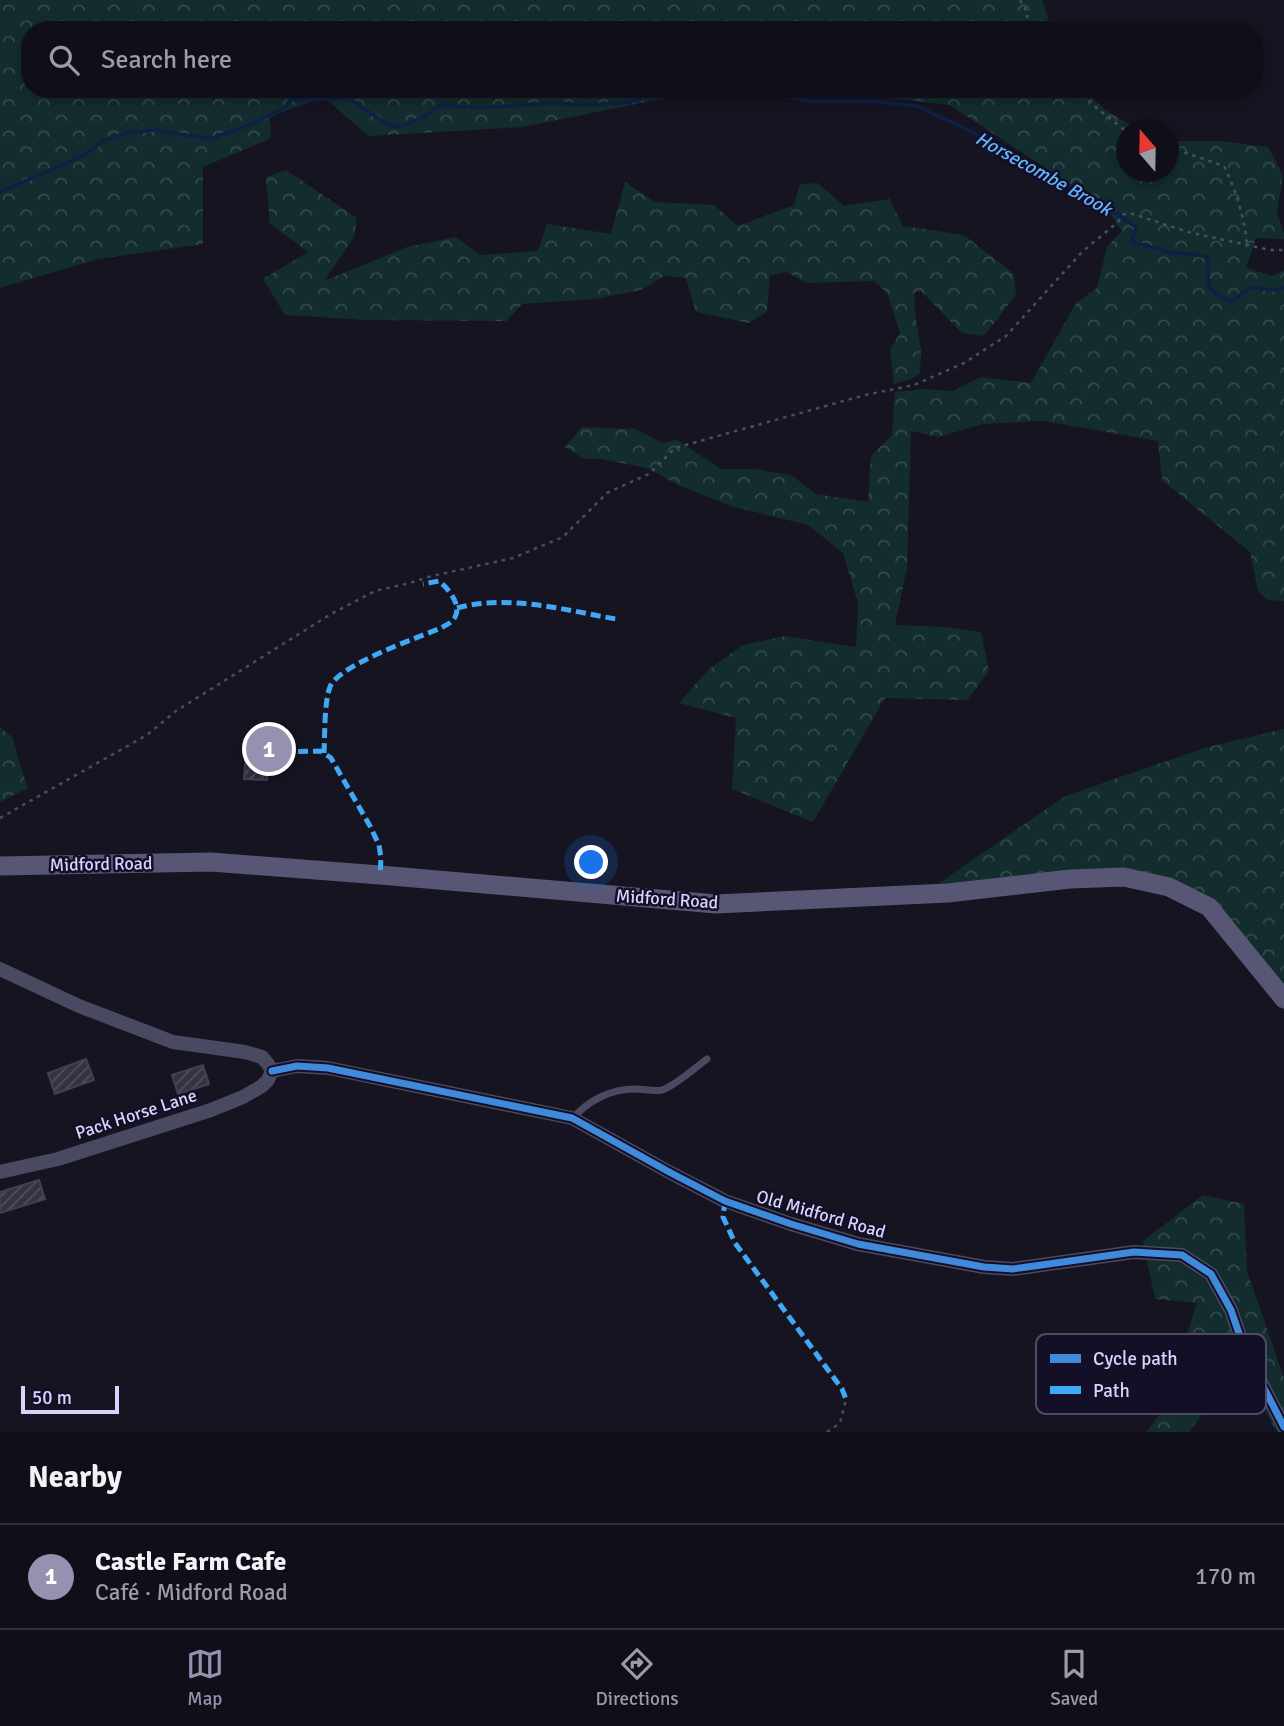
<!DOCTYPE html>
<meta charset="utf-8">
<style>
:root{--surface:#100f19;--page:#1e1d26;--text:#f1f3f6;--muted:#9c9ca2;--line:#302f38;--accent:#9591b1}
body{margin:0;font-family:Signika,sans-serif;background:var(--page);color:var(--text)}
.compass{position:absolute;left:1116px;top:119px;width:63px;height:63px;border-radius:50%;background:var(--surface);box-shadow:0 4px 10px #0003;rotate:340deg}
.scale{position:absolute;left:21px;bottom:18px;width:98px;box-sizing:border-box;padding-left:7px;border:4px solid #d9d4ff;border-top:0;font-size:19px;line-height:24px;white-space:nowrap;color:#d9d4ff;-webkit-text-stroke:5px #130f26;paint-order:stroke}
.you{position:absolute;left:592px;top:863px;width:24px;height:24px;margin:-18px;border:5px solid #fff;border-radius:50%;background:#1a73e8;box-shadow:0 0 0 10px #1a73e833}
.badge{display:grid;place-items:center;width:46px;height:46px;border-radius:50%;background:var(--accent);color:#fff;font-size:23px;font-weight:700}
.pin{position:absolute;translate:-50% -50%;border:4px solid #fff;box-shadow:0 2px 7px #0006}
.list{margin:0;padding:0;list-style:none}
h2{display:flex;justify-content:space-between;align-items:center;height:91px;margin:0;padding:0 28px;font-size:30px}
h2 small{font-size:23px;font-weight:400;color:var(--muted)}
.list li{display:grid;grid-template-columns:46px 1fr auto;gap:21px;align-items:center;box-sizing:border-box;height:105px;padding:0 28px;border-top:2px solid var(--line)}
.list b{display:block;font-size:26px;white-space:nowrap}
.list p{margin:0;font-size:23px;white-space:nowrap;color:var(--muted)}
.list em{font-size:23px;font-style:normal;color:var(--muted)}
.icon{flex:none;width:38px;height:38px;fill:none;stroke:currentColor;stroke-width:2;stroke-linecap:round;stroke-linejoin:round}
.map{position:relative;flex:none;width:1284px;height:1432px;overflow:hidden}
.search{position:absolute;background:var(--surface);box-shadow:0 4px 10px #0003;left:21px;right:21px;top:21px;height:77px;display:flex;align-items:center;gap:18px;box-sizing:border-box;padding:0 24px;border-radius:28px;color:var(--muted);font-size:26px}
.sheet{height:196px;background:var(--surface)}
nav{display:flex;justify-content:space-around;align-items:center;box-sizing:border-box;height:98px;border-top:2px solid var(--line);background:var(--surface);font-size:19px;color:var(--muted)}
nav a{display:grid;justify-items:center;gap:4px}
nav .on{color:var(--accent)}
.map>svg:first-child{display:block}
.forest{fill:url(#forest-crowns)}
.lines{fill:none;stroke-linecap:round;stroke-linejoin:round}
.stream{stroke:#0d2144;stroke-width:3.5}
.building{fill:url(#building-hatch);stroke:#433f54;stroke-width:2}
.path{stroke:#44505f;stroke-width:2.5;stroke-dasharray:3.5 5;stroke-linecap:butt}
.lane{stroke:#4a4962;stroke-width:7}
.street{stroke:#4a4962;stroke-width:14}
.secondary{stroke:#575674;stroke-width:19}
.quiet{stroke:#3fa9f5;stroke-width:5;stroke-dasharray:10 5;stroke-linecap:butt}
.cycleway-casing{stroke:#130f26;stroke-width:11}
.cycleway{stroke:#408adc;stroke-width:7}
.labels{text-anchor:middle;stroke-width:5;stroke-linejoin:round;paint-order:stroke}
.street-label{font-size:18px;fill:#d9d4ff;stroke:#130f26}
.water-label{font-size:19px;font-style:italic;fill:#62b6ff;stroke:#130f26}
.key{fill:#130f26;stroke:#4e4a67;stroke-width:2}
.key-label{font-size:19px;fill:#d9d4ff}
</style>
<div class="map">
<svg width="1284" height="1432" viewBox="0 0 1284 1432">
<defs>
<pattern id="forest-crowns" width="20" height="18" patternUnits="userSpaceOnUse" patternTransform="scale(1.75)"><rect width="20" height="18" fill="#132c2d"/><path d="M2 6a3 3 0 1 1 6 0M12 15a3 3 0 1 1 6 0" fill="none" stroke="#354a4c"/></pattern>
<pattern id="building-hatch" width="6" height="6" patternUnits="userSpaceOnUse" patternTransform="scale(1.75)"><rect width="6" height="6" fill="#343243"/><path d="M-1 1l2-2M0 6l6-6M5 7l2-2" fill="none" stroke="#514f5f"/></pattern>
</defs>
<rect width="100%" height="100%" fill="#161421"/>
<g class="forest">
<polygon points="0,0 1042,0 1052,30 30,30 30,89 710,89 523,127 369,136 323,97 270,117 271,138 203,167 203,244 98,259 0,288"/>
<path d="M810 89H1084C1096 106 1122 121 1140 129L1126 130V172H1168L1169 141H1221L1268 147 1283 175 1277 212 1284 233V239L1256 238 1246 268 1273 276 1284 270V601L1268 600 1258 591 1250 552 1162 480 1158 441 1043 421 983 424 938 437 911 431 907 568 895 625 945 627 981 632 989 671 967 700 885 698 813 822 732 789 736 718 679 703 708 670 743 645 785 636 856 647 858 603 843 553 808 525 731 506 678 485 647 468 601 459H584L565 447 582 427 636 429 662 443 677 440 721 469H754L791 475 816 494 868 502 871 456 892 435 895 392 922 389 953 391 981 377 1031 383 1076 303 1097 288 1107 246 1122 231 1106 208 950 105Z"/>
<polygon points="286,170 357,218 354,237 324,281 407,247 456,237 480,255 538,251 547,224 611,234 625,182 655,202 714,205 738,226 794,205 800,184 818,183 844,206 889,199 903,226 964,235 1014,274 1016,295 984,336 962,333 921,291 914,293 915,314 921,349 920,373 913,378 894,384 890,350 900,333 887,293 874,281 806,283 787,272 770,275 767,312 749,323 696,312 686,278 664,276 641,290 594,299 522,304 507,321 367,320 285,315 263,279 308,252 270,224 266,177"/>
<polygon points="0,727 13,738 19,762 28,788 0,802"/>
<polygon points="1284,729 1284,1001 1236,926 1146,887 935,886 1065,796 1208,747"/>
<polygon points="1203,1195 1244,1204 1247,1271 1284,1378 1284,1432 1277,1432 1238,1366 1189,1432 1146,1432 1161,1413 1197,1303 1155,1299 1143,1241"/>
</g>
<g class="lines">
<g class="stream">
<polyline points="747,89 810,101 873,101 917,106 994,142 1104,205 1136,227 1132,242 1173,253 1191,254 1207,257 1209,287 1219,296 1232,301 1250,288 1278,290 1284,288"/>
<polyline points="0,192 85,155 103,141 127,133 155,130 210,139 247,126 285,108 290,100 349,99 387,124 399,127 424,117 440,105 480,108 552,103 591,105 630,102 670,91 727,89"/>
</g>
</g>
<g class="building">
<polygon points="247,741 277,744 275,763 268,763 267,780 244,779"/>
<polygon points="86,1059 94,1080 55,1094 48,1073"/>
<polygon points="203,1065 209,1084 178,1094 172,1075"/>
<polygon points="39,1180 45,1199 0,1213 0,1192"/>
</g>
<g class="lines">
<g class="path">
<polyline points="1020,0 1027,12 1027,30"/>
<polyline points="1076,89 1099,110 1126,131"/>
<path d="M1168 147 1224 166C1236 190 1244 217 1247 244"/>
<polyline points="0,818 147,735 176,711 331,614 375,591 410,583 428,577 513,558 563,537 607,493 649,474 675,448 865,395 914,385 964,363 1006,336 1082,252 1118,222 1124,214 1133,214 1188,232 1270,250 1284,250"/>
<polyline points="827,1432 840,1423 846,1399"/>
</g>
<path class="lane" d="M573 1118C589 1100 611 1089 635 1089 644 1089 653 1092 662 1090 673 1087 696 1067 707 1059"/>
<g class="street">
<polyline points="0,969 79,1006 173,1042 245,1052 262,1057 268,1064 272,1071"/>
<polyline points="272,1071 297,1066 328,1068 572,1118 671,1173 725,1201 791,1224 858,1244 984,1267 1013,1269 1134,1252 1182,1255 1211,1274 1231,1310 1245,1351 1284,1427"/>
<polyline points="0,1172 58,1159 211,1110 243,1097 262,1086 268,1080 272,1071"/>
</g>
<polyline class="secondary" points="0,866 211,862 380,875 716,904 948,893 1070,879 1124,877 1169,887 1209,907 1284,999"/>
<g class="quiet">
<path d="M457 608C509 594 564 610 616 619"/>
<polyline points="283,752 321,751 331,758 370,826 379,845 381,858 380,875"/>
<path d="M324 753C325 735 324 703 330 687 338 665 417 638 441 628 446 625 452 623 455 617 462 605 448 588 439 581L423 584"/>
<polyline points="725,1201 723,1217 735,1243 842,1389 846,1399"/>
</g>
<g class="cycleway-casing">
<polyline id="cycleway" points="272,1071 297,1066 328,1068 572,1118 671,1173 725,1201 791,1224 858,1244 984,1267 1013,1269 1134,1252 1182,1255 1211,1274 1231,1310 1245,1351 1284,1427"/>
</g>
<use href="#cycleway" class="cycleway"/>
</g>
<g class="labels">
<g class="street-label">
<text transform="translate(101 864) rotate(-1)" y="6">Midford Road</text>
<text transform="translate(667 899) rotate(4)" y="6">Midford Road</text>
<text transform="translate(136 1114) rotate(-18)" y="6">Pack Horse Lane</text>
<text transform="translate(821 1214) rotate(16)" y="6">Old Midford Road</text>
</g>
<g class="water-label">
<text transform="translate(1044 173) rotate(29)" y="7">Horsecombe Brook</text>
</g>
</g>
<rect x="1036" y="1334" width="230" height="80" rx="10" class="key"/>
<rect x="1050" y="1354" width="31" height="9" fill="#408adc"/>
<rect x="1050" y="1386" width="31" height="8" fill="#3fa9f5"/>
<g class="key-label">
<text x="1093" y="1365">Cycle path</text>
<text x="1093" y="1397">Path</text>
</g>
</svg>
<svg class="compass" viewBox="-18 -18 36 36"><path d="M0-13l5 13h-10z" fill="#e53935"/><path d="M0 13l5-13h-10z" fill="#9c9ca2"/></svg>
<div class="scale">50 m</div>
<div class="you"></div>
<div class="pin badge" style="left:269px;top:749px">1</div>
<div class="search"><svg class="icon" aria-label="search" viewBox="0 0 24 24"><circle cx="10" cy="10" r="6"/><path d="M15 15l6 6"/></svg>Search here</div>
</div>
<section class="sheet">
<h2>Nearby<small></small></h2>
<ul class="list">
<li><span class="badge">1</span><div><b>Castle Farm Cafe</b><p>Café · Midford Road</p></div><em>170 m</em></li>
</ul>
</section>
<nav>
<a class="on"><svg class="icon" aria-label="map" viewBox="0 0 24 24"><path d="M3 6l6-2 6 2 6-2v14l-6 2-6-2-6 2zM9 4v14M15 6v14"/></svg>Map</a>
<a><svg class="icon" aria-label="directions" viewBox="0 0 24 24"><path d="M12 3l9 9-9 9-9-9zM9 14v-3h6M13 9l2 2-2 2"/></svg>Directions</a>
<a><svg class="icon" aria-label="saved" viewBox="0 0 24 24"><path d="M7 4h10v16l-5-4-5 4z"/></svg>Saved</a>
</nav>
